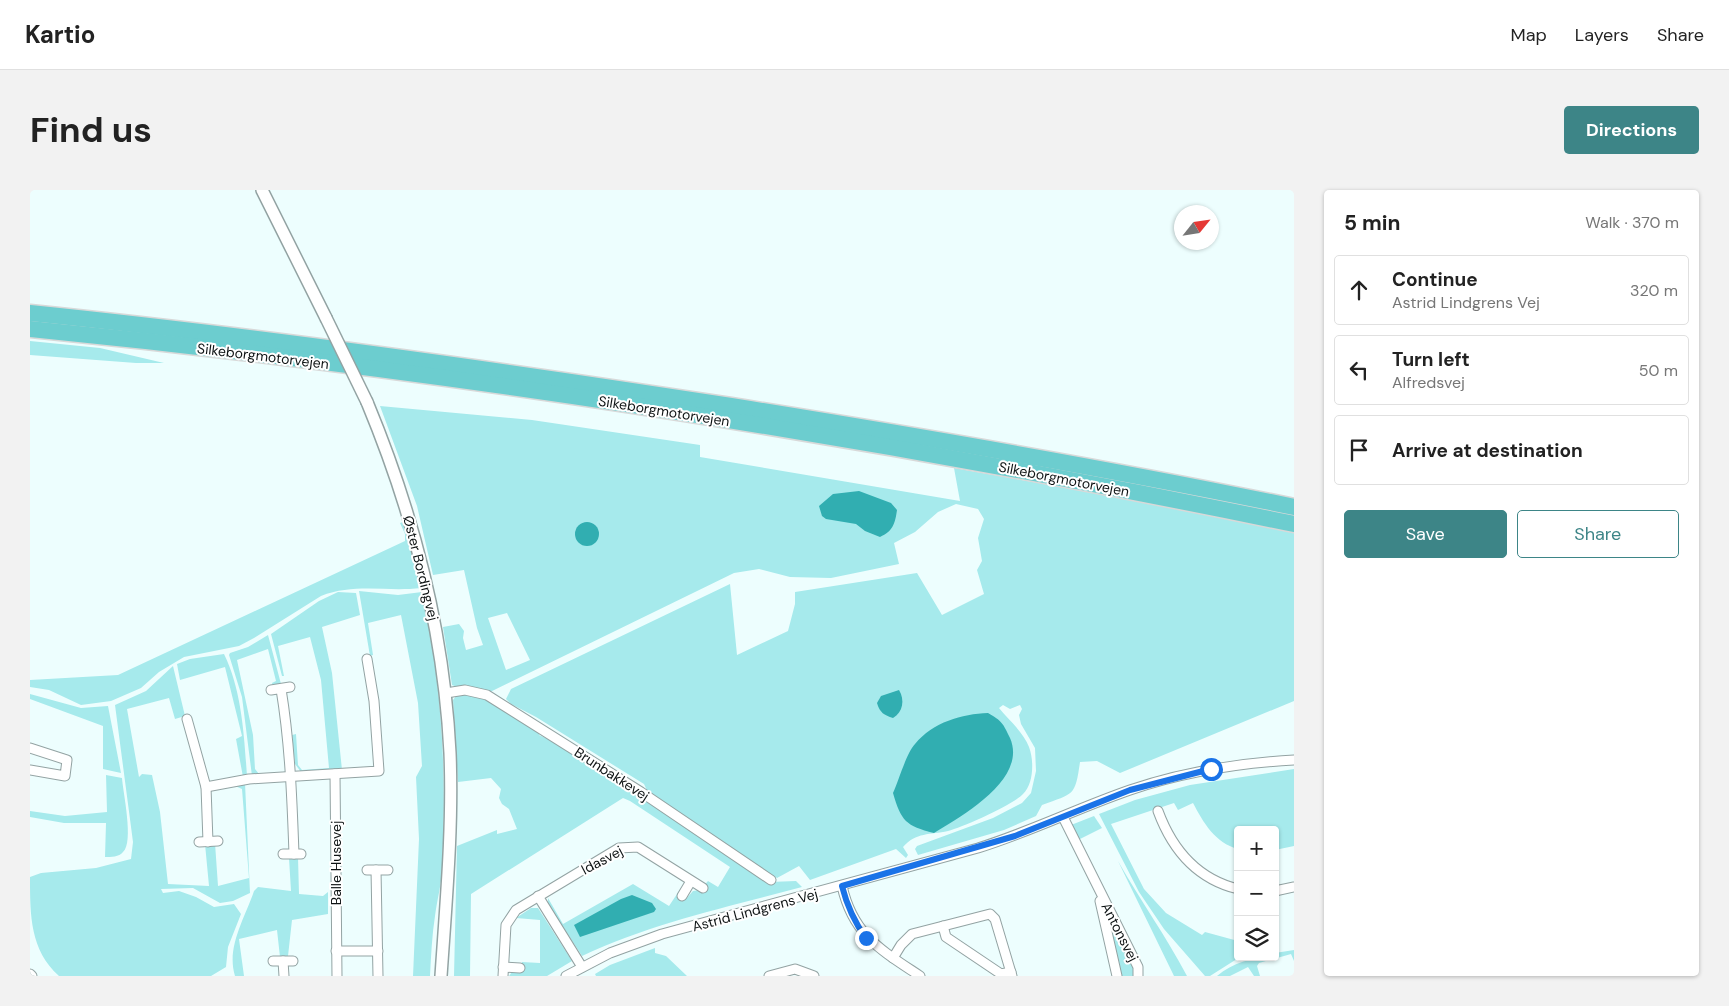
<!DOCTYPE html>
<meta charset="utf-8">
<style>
:root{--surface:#fff;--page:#f2f2f2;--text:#222;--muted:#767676;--line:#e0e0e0;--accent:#3d8587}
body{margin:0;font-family:"DM Sans",sans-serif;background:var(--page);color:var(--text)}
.controls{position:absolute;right:15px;bottom:15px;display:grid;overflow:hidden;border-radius:5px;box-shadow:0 1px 4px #0004}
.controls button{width:45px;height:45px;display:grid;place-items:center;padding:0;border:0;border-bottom:1px solid var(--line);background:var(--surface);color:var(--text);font:25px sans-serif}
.compass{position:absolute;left:1144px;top:15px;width:45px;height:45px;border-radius:50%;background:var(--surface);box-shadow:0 1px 4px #0004;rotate:60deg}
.stop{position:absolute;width:15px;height:15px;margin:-11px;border:4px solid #1a73e8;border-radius:50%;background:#fff}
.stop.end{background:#1a73e8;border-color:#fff;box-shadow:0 1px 5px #0008}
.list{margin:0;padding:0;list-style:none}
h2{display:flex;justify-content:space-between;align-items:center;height:65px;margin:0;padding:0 20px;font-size:21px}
h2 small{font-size:16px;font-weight:400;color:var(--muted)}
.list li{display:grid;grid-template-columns:32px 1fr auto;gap:15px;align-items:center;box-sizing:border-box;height:70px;margin:0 10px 10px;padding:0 10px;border:1px solid var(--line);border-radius:5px}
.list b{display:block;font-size:19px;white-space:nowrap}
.list p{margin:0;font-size:16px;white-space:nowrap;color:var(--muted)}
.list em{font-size:16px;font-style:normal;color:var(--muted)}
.actions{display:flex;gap:10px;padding:15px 20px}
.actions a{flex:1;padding:11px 0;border:1px solid var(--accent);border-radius:5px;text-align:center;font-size:18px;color:var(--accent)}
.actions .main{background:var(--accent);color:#fff}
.icon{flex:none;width:28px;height:28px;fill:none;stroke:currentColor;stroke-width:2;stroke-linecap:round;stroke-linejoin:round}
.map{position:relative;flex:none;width:1264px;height:786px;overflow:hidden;border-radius:5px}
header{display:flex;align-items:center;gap:30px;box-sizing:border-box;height:70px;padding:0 25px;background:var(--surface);border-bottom:1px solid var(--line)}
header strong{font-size:24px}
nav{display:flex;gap:28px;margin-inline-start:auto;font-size:18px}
.intro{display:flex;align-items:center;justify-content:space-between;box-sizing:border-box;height:120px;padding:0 30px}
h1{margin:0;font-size:35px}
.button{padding:12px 22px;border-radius:5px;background:var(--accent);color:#fff;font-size:18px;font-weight:700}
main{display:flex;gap:30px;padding:0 30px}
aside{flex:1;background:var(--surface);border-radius:5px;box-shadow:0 1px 4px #0004}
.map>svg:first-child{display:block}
.green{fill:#a6eaec;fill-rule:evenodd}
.water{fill:#31aeb1}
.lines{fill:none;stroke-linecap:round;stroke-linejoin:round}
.minor-casing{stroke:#93a3a3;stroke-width:11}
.tertiary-casing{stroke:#93a3a3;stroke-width:14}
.motorway-casing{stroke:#d8d9d9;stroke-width:19}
.minor{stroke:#fff;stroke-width:9}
.tertiary{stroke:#fff;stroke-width:11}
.motorway{stroke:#6ccdcf;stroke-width:16}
.tertiary-bridge-casing{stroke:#93a3a3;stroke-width:14;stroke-linecap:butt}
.tertiary-bridge{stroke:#fff;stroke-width:11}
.route{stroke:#1a73e8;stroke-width:6}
.labels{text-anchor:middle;stroke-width:4;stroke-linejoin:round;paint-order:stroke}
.street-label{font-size:14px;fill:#0e1314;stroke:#fff}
</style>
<header>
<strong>Kartio</strong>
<nav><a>Map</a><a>Layers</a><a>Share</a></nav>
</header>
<div class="intro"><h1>Find us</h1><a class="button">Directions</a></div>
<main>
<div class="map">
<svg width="1264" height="786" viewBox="0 0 1264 786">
<rect width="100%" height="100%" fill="#edfefe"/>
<g class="green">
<polygon points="0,151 70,158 134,173 106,173 0,165"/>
<path d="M350 216 502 230 670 255V267L930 311 924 278 1121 313 1264 342V511L1090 583 1067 571 1050 572C1045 607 1044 603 1012 615L1006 626 974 640 888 665 885 659 887 656 963 628 992 613 1001 603 1006 581 1005 558 991 534 989 525 992 519 990 515 980 519 973 515 969 518C978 529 994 543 999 557 1004 570 1004 593 993 604 983 615 933 637 918 641 900 645 886 642 873 657L878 665 876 668 866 659 780 690 769 676 747 688 620 607 614 594 506 527 481 514 476 509 481 499 700 394 707 465 758 441 765 414V402L887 383 912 425 954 404 947 380 952 371 948 348 954 329 948 319 926 314 908 322 885 342 864 353 869 374 801 388 760 387 729 379 704 383 460 502C447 496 434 501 422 495L413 437 429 434 434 441 433 448 436 460 453 455 447 438 434 380 403 385 387 316ZM477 423 500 470 476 480 458 428Z"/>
<path d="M373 332 391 398C357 402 324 393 291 406L224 448 209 456 154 467 129 482 111 498 81 511 51 515 19 500 0 497V490L88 485 375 351V344L370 333Z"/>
<path d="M329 401 368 405 392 402C412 492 417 584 412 677 412 693 407 709 405 726 402 745 401 766 400 786H383L389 649 386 587 392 576 388 513 371 425 338 433 343 465 340 466Z"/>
<polygon points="308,402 326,403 330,425 292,437 302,483 312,580 271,582 265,574 262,545 266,544 268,575 272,580 299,578 291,490 280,447 248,456 254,486 252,486 241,444 289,411"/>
<polygon points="238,445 251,494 243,497 242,493 246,491 238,459 207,470 223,545 225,579 229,584 222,586 212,507 199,465 200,463 218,457"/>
<path d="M194 464C212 501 214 545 217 586L213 587 206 549 212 546 195 477 150 490 147 474 160 469Z"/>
<path d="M143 476 155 526 145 529 139 508 97 519 109 587 112 584 122 585 130 622 138 694 179 696 175 654 185 653 188 696 219 688 212 599 203 595 215 593 220 703 203 711 190 713 163 698 131 699 133 703 149 701 166 707 184 717 204 714 211 724 198 757 196 777 181 786H29C0 760 0 725 0 687L11 683 66 678 101 669 103 652 85 515 116 501Z"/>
<polygon points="0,504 51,518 78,516 91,583 73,579 73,536 0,509"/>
<path d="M433 504 458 508 510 543 509 545 524 552 740 692 766 691 772 697C697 717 622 733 552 766L518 714V708L533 734 603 694 639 716 653 695 649 705 656 709 663 701 670 700 678 691 688 697 700 677 600 611 593 608 441 704 440 786H424L427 656 467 640V644L487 639 479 619 472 614 469 608 471 599 461 588 428 592 423 510 426 506Z"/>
<path d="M1264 579V656L1245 660V640H1208V659C1185 653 1173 632 1163 613L1148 620 1144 613 1081 634 1114 699 1136 723 1172 745 1175 742 1208 751V767H1210L1180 786H1175L1134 739 1109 702 1069 624 1105 610 1160 595Z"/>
<path d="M76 585 92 588C93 603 104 652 93 662 89 667 81 667 75 667L76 633H34L0 627V621L35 626 77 622Z"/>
<polygon points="1064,626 1072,638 1048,650 1041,635"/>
<path d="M268 667 269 704 293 706 298 702V724L262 730 258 766 250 767 247 740 209 749 214 786H205C196 757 215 728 224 701L228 697 261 701 259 668Z"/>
<path d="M1088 671C1110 710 1136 746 1157 786H1144Z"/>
<polygon points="501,718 508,718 542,771 517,786 479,786 482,782 492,782 492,772 510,773 510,730 486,728"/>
<polygon points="1084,743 1087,744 1103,777 1104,786 1091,786 1082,746"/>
<polygon points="625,758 625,763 636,766 657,786 566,786 565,784 580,775"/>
<path d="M1264 760V771L1261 764 1229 773 1227 776 1230 786H1224L1218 777 1200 786H1187C1204 772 1223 767 1245 767V763Z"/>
</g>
<g class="water">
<path d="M829 301 861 313 867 320C865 334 863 341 850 347L835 341 826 334 796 329 792 326 789 316 803 304Z"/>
<circle cx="557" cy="344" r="12"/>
<path d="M869 500C875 510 873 522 863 528 854 525 850 523 847 513L851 506Z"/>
<path d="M958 523C972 531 973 533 980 548 998 589 932 626 904 643 876 636 871 631 863 603 869 590 876 564 885 554 903 532 932 524 958 523Z"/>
<polygon points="602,705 622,713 626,719 624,722 550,747 544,735 591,709"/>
</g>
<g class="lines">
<g class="minor-casing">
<g id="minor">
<path d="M251 499C260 554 262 608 264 664"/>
<polyline points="241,500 260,497"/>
<polyline points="416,503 435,500 457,505 611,602 741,690"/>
<polyline points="157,529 176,597 178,652"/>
<polyline points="0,558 37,570 35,586 0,580"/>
<polyline points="305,584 307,786"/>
<polyline points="176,597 219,589 349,581 344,511 337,469"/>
<path d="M1128 621C1142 659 1167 689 1208 699"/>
<polyline points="1033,627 1108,777 1108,786"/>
<polyline points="169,652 188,651"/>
<polyline points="253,664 271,664"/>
<polyline points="337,680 358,680"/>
<polyline points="346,680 348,786"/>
<path d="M812 696C823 745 851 760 890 786"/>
<polyline points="1245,701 1264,697"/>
<polyline points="508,706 552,777"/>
<polyline points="652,706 661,691"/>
<polyline points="1070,711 1087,786"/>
<polyline points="913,736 916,747 971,784 981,782"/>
<polyline points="306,761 348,761"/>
<polyline points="863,768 871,755 882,744 960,724 965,729 982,786"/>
<polyline points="243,771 263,771"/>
<polyline points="253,771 254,786"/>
<polyline points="473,777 490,778"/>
<polyline points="0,784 2,786"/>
<polyline points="473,786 476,735 486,720 589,658 608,657 673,698"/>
<path d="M536 786 580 763 632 744 948 658C1000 642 1048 618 1100 600 1153 582 1209 573 1264 570"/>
<polyline points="739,786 765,779 784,786"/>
</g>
</g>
<g class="tertiary-casing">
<g id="tertiary">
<polyline points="232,0 296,128"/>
<path d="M337 212C384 325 414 441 420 563 423 637 416 712 411 786"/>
</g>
</g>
<g class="motorway-casing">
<g id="motorway">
<path d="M0 123C235 147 468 180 701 216 889 246 1077 278 1264 317"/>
<path d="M0 139C424 181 847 248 1264 334"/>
</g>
</g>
<use href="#minor" class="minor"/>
<use href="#tertiary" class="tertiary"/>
<use href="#motorway" class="motorway"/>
<g class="tertiary-bridge-casing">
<polyline id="tertiary-bridge" points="296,128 337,212"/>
</g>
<use href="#tertiary-bridge" class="tertiary-bridge"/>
</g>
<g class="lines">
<path class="route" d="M836 748C825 733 817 716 812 696L985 646 1100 600 1181 579"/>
</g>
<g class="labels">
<g class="street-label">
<text transform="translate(233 166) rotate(7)" y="5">Silkeborgmotorvejen</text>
<text transform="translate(634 221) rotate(9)" y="5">Silkeborgmotorvejen</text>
<text transform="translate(1034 289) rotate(11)" y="5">Silkeborgmotorvejen</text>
<text transform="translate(391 378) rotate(76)" y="5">Øster Bordingvej</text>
<text transform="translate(582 584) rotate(33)" y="5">Brunbakkevej</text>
<text transform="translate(572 670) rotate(-28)" y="5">Idasvej</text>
<text transform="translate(306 673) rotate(-90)" y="5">Balle Husevej</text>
<text transform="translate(725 720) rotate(-15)" y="5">Astrid Lindgrens Vej</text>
<text transform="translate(1090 742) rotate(63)" y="5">Antonsvej</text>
</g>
</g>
</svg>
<div class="controls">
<button>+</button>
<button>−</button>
<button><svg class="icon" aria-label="layers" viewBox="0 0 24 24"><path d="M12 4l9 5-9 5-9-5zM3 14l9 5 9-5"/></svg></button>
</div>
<svg class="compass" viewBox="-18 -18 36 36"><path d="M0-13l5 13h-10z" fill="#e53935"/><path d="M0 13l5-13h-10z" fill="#767676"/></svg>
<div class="stop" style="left:1181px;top:579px"></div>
<div class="stop end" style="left:836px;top:748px"></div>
</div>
<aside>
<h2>5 min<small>Walk · 370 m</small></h2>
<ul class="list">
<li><svg class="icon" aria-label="ahead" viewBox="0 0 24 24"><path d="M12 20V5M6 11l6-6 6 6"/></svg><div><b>Continue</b><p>Astrid Lindgrens Vej</p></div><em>320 m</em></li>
<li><svg class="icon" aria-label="left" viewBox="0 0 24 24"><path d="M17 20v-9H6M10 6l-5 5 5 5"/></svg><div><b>Turn left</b><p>Alfredsvej</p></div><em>50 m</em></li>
<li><svg class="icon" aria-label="arrive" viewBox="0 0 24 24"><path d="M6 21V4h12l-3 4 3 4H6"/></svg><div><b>Arrive at destination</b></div></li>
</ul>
<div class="actions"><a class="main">Save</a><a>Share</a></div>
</aside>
</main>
